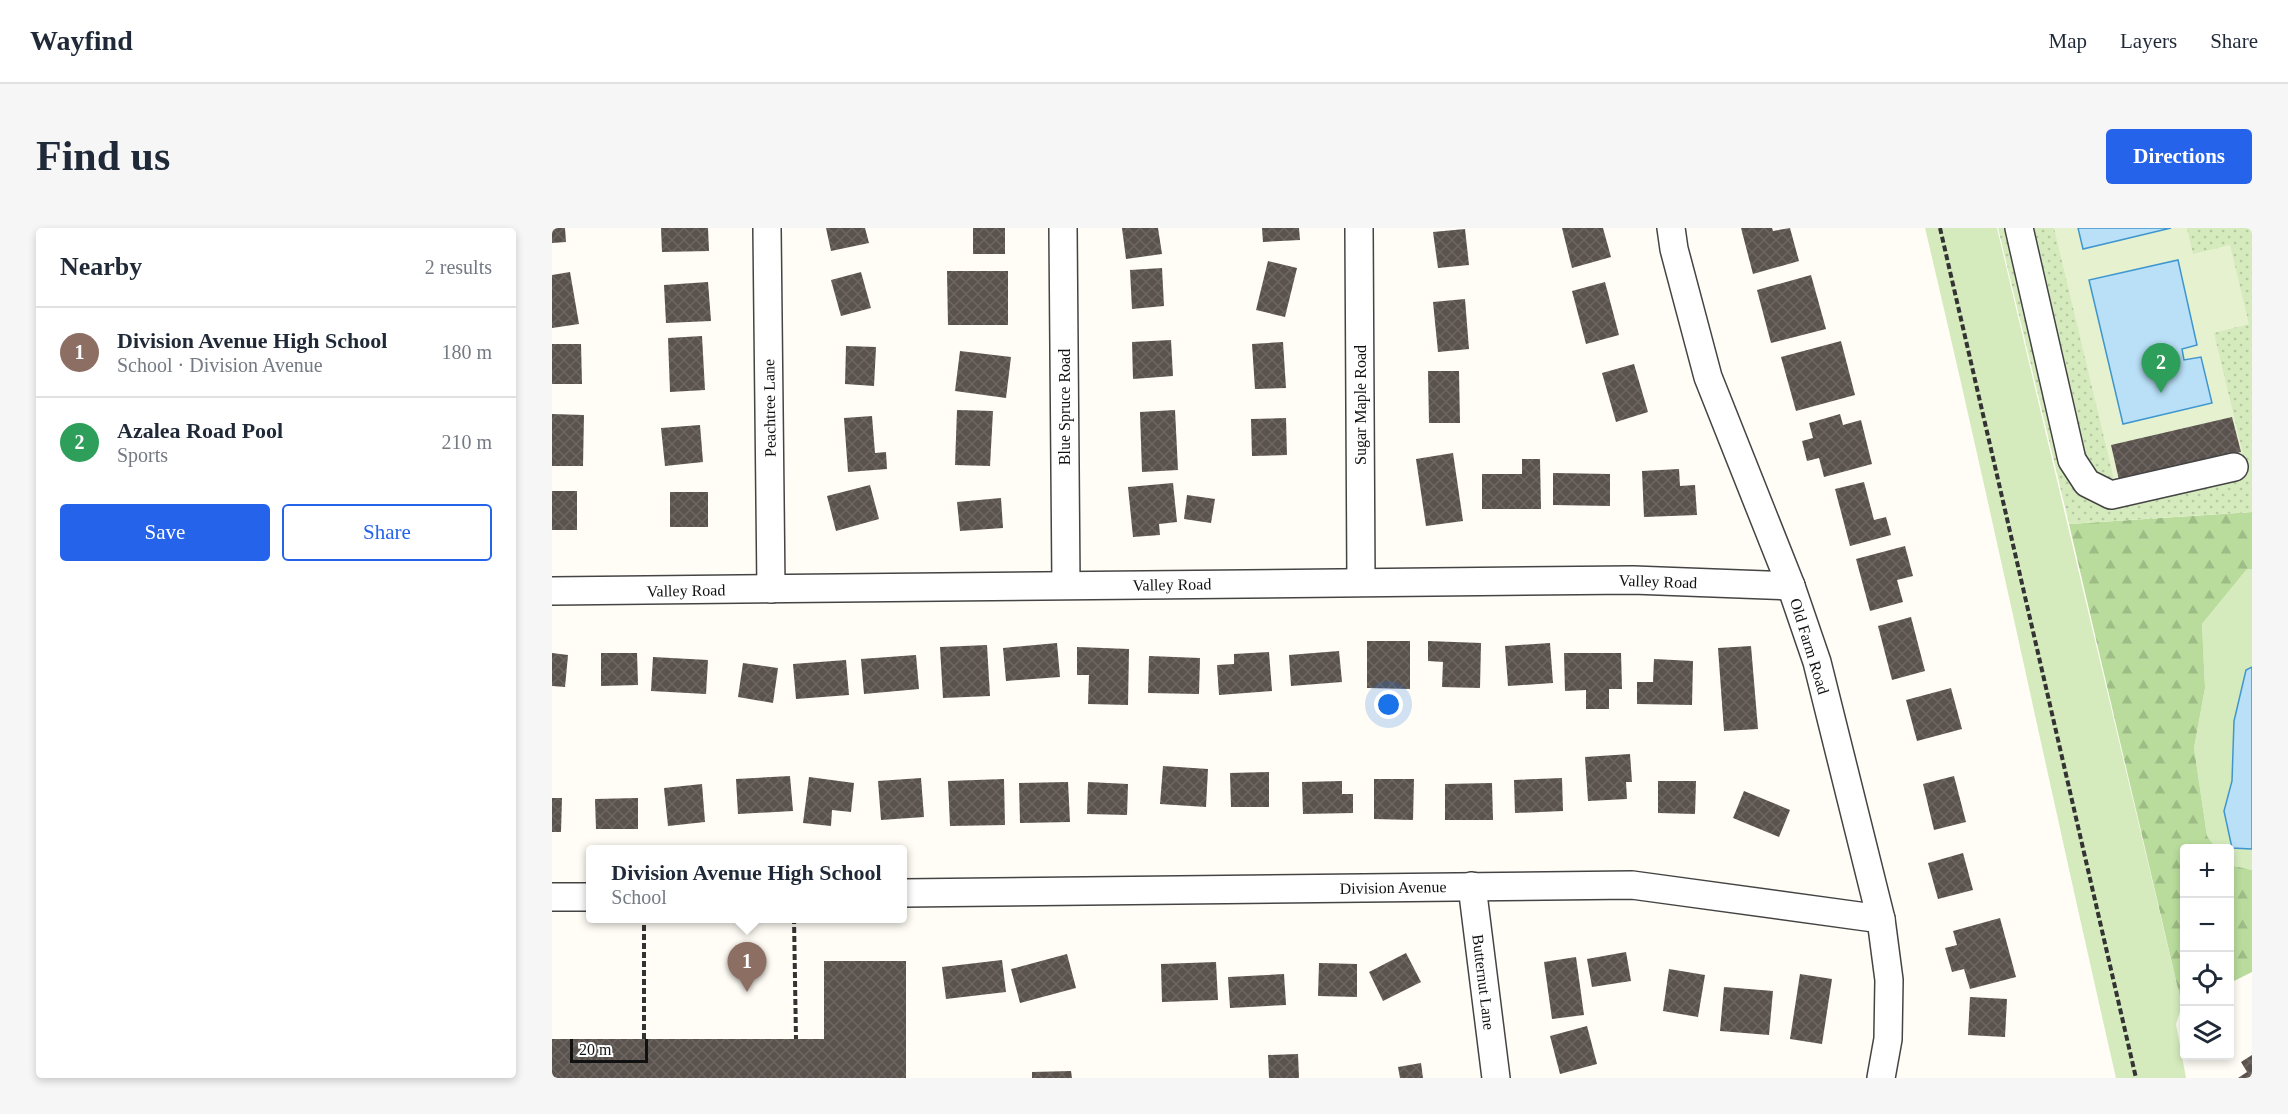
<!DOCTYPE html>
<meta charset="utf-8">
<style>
:root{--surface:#fff;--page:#f6f6f7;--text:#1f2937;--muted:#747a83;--line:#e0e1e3;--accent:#2563eb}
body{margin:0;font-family:"Times New Roman",serif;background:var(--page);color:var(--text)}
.controls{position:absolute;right:18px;bottom:18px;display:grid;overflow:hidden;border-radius:6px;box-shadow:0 3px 9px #0003}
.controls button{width:54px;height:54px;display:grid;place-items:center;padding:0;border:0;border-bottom:2px solid var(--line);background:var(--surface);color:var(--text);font:30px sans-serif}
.scale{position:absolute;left:18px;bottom:15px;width:78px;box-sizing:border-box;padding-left:6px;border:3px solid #111;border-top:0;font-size:16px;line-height:21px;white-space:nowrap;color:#111;-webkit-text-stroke:4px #fff;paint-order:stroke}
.you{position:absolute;left:837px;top:477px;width:21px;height:21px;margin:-15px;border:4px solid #fff;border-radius:50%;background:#1a73e8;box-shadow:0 0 0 9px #1a73e833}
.badge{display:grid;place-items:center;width:39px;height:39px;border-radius:50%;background:var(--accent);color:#fff;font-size:20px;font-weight:700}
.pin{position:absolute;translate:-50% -50px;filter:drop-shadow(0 2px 3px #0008)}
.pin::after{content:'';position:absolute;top:32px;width:21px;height:18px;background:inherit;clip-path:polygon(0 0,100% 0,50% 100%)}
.popup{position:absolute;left:34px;top:617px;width:321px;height:78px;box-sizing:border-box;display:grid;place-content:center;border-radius:6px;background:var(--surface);filter:drop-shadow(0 2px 4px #0005);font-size:20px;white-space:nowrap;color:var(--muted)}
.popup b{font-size:22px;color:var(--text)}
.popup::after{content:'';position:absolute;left:50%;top:100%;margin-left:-12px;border:12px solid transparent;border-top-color:var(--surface)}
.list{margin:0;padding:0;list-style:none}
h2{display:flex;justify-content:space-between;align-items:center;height:78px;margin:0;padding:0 24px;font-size:26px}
h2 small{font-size:20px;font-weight:400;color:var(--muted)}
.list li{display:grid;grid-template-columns:39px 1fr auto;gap:18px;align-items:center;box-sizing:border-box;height:90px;padding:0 24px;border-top:2px solid var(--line)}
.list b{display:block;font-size:22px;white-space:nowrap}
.list p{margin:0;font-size:20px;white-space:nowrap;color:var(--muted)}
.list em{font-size:20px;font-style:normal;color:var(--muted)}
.actions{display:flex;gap:12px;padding:18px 24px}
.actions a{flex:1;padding:14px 0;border:2px solid var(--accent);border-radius:6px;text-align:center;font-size:21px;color:var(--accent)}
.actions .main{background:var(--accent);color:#fff}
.icon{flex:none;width:33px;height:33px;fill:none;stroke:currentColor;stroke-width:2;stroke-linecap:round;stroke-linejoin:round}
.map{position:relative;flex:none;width:1700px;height:850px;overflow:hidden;border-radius:6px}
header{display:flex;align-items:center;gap:36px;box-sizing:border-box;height:84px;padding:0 30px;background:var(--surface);border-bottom:2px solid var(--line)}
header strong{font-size:28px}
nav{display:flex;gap:33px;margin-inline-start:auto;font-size:21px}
.intro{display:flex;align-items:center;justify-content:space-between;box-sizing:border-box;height:144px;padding:0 36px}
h1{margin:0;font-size:42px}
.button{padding:15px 27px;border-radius:6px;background:var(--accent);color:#fff;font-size:21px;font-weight:700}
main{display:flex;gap:36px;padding:0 36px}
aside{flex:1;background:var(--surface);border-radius:6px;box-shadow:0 3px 9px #0003}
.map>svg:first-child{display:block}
.grass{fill:#d5ebbd}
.forest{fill:url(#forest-firs)}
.park{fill:url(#park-dots)}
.pitch{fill:#e6f2cf}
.water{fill:#b9e0f7;stroke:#3f96cf;stroke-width:1.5}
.building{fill:url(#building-cross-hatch)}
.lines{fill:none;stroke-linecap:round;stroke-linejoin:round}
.minor-casing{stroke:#444;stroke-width:30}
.path{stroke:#333;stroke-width:4;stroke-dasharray:6 3;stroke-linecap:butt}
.minor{stroke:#fff;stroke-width:27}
.labels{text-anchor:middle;stroke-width:6;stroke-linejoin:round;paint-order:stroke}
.street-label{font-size:16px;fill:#111;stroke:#fff}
</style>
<header>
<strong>Wayfind</strong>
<nav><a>Map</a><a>Layers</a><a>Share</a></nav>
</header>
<div class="intro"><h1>Find us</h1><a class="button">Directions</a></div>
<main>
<aside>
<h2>Nearby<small>2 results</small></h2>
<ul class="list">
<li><span class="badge" style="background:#8d6e63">1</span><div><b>Division Avenue High School</b><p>School · Division Avenue</p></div><em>180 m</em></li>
<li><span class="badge" style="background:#2e9e5b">2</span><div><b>Azalea Road Pool</b><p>Sports</p></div><em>210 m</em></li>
</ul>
<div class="actions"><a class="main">Save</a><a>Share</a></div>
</aside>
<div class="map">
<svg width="1700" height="850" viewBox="0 0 1700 850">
<defs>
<pattern id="forest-firs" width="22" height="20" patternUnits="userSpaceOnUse" patternTransform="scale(1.5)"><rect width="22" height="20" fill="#b9dc9c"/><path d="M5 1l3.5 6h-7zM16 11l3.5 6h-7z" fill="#9ebc85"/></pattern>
<pattern id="park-dots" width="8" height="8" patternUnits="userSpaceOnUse" patternTransform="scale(1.5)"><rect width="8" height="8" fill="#d5ebbd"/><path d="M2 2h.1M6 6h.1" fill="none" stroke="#b6c8a1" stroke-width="1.8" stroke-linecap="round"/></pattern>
<pattern id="building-cross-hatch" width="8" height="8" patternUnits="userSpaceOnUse" patternTransform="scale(1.5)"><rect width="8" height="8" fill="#5a524d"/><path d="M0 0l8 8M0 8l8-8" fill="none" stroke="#6d6662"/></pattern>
</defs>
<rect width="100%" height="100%" fill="#fffdf5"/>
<g class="grass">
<path d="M1373 0H1445L1630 778 1624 796 1634 850H1564C1499 567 1440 282 1373 0Z"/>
<polygon points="1695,341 1700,341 1700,642 1678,637 1678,620 1664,620 1655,608 1642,520 1653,460 1650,396"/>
</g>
<g class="forest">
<polygon points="1700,284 1700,341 1695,341 1650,396 1653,460 1642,520 1655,608 1664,620 1632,620 1632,776 1630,778 1517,296"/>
<polygon points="1678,637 1700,642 1700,744 1678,755"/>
</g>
<polygon class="park" points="1446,0 1700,0 1700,284 1517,296"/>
<polygon class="pitch" points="1502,0 1635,0 1641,26 1678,17 1697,96 1662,105 1691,226 1563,256"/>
<g class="water">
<polygon points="1526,0 1619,0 1531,21"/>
<polygon points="1626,32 1645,117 1630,121 1632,132 1649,129 1660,175 1571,196 1537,52"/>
<polygon points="1700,439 1700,621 1680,620 1672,583 1680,553 1682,493 1694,442"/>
</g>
<g class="building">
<polygon points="0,0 13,0 14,14 0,15"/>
<polygon points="109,0 156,0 157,23 110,24"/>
<polygon points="274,0 313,0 317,15 279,23"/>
<rect x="421" y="0" width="32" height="26"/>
<polygon points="570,0 606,0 610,26 574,31"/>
<polygon points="710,0 747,0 748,12 711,14"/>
<polygon points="1010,0 1051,0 1059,29 1020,40"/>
<polygon points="1189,0 1220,0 1221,3 1238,0 1247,33 1201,46"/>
<polygon points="913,1 917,37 886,40 881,4"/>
<polygon points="716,33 745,40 733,89 704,82"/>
<polygon points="610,40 612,78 580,81 578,42"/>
<polygon points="395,43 456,43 456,97 396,97"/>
<polygon points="18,44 27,96 0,100 0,47"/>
<polygon points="309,44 319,80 289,88 279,52"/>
<polygon points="1259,47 1274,101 1219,115 1205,62"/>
<polygon points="156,54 159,93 114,95 112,57"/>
<polygon points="1053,54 1067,107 1034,116 1020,63"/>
<polygon points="913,71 917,121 886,124 881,74"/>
<polygon points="150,108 153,162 118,164 116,110"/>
<polygon points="619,112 621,148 581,151 580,114"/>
<polygon points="1289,113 1303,167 1244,183 1229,129"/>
<polygon points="731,114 734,160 703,161 700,116"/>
<polygon points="0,116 29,116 30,156 0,156"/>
<polygon points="294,118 324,119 322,158 293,156"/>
<polygon points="408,123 459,129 454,170 403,163"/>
<polygon points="1082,136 1096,184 1064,194 1050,145"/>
<polygon points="876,143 907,143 908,195 877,195"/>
<polygon points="405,182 441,183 438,238 403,237"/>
<polygon points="623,182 626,242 590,244 588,184"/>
<polygon points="0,186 32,187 31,238 0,238"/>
<polygon points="1288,186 1291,197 1309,192 1320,236 1272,249 1267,230 1255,233 1250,213 1261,210 1257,195"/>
<polygon points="320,188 323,225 334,224 335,241 296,244 292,190"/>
<polygon points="1680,189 1689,224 1567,252 1559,217"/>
<polygon points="734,190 735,227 700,228 699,191"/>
<polygon points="148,197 151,234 113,238 109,200"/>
<polygon points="901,225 911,293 874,298 864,231"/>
<polygon points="970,231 988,231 989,281 930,281 930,246 970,246"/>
<polygon points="1127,241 1128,258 1143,257 1145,287 1092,289 1090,243"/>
<polygon points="1001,245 1058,246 1058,278 1001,277"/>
<polygon points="1312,254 1322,292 1334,289 1339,307 1298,318 1283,261"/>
<polygon points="621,255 625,294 607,296 608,307 581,309 576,259"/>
<polygon points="318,257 327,291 284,303 275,268"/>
<rect x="0" y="263" width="25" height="39"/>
<rect x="118" y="264" width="38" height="35"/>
<polygon points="635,267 663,271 659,295 632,291"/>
<polygon points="449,270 451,300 408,303 405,274"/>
<polygon points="1353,318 1361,348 1345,352 1351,374 1318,383 1304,331"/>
<polygon points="1359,389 1373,443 1340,452 1326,398"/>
<polygon points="815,413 858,413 858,461 815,460"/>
<polygon points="876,413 929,415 928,460 890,459 891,434 876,433"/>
<polygon points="505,415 508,449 454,453 451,420"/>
<polygon points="998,415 1001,455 956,458 953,418"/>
<polygon points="435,417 438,468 391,470 388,419"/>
<polygon points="1199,418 1206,501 1172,503 1166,420"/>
<polygon points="525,419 577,421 576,477 536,476 537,447 525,447"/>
<polygon points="787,423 790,454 739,458 737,427"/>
<polygon points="717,424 720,463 667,467 665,437 682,436 682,426"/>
<polygon points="0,425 16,427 13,459 0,458"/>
<polygon points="49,425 85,425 86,457 49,458"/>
<polygon points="1012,425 1069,425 1070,461 1057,461 1057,481 1034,481 1034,462 1013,463"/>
<polygon points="364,427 367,461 312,466 309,431"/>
<polygon points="597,428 648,430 647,466 596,465"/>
<polygon points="101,429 156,432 154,466 99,463"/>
<polygon points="1102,431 1141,433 1140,477 1085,476 1085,454 1101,454"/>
<polygon points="294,432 297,467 244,471 241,436"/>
<polygon points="191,435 226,440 221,475 186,469"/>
<polygon points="1399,460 1410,501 1365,513 1354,472"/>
<polygon points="1078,526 1080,554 1074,554 1075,571 1036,573 1033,529"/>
<polygon points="611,538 656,541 654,579 608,576"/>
<polygon points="717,544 717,579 679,579 678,545"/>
<polygon points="238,548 241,583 186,586 184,551"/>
<polygon points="1402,548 1414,594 1382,602 1371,556"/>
<polygon points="257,549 302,555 299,584 280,582 279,598 251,595"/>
<polygon points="369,550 372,589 329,592 326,553"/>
<polygon points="1010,550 1011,583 963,585 962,552"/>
<polygon points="452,551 453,597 398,598 396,553"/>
<polygon points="822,551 862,551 861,592 822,591"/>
<polygon points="790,553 790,566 801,566 801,585 751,586 750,554"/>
<polygon points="1106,553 1144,553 1143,586 1106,585"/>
<polygon points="516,554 518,594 468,595 467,555"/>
<polygon points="536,554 576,556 575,587 535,586"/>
<polygon points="940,555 941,592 893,592 893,556"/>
<polygon points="150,556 153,594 116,598 112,560"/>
<polygon points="1192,563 1238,582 1227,609 1181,590"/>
<polygon points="0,570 10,570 9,604 0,604"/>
<polygon points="86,570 86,601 44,601 43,571"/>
<polygon points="1411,625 1421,662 1386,671 1376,635"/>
<polygon points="1448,690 1464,749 1418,761 1412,741 1400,744 1393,720 1405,717 1401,703"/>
<polygon points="1074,724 1079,753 1040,759 1035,731"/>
<polygon points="854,725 869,754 831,773 817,744"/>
<polygon points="515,726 524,760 468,775 459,741"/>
<polygon points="1024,729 1032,787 1000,791 992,734"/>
<polygon points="450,732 454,764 394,771 390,739"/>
<polygon points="272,733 354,733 354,850 0,850 0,811 272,811"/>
<polygon points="664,734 666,772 610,774 609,736"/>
<polygon points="767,735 805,736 805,769 766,768"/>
<polygon points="1117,741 1153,747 1146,789 1111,783"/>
<polygon points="732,746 734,777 678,780 676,749"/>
<polygon points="1248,746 1280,751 1270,816 1238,811"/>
<polygon points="1172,759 1221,763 1217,807 1168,803"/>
<polygon points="1418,769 1455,771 1453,809 1416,807"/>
<polygon points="1035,798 1045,836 1008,846 998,808"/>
<polygon points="746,826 747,850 717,850 716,827"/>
<polygon points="1700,827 1700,850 1686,850 1695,844 1689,834"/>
<polygon points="869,835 871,850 848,850 846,839"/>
<polygon points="519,843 520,850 480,850 480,844"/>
</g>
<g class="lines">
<g class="minor-casing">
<g id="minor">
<polyline points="215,0 219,361"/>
<polyline points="511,0 514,357"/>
<polyline points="807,0 809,354"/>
<polyline points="1119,0 1122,21 1156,149 1239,358 1265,434 1329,691 1337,752 1336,811 1329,850"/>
<polyline points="1467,0 1520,232 1535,255 1559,267 1682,239"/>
<polyline points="0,363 1081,352 1239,358"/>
<polyline points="920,658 944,850"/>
<polyline points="351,665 1080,657 1329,691"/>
<polyline points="0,669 39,669"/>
</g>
</g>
<g class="path">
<polyline points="1388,0 1584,850"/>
<polyline points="242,690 244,811"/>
<polyline points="92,811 92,690"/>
</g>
<use href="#minor" class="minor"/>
</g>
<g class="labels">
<g class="street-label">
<text transform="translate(808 177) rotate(-90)" y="6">Sugar Maple Road</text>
<text transform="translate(512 179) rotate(-90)" y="6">Blue Spruce Road</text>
<text transform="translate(217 180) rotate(-91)" y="6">Peachtree Lane</text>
<text transform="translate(1106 353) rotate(2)" y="6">Valley Road</text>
<text transform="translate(620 356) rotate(-1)" y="6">Valley Road</text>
<text transform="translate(134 362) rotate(-1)" y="6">Valley Road</text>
<text transform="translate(1258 418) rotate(73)" y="6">Old Farm Road</text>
<text transform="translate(841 659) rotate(-1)" y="6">Division Avenue</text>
<text transform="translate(932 754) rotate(83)" y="6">Butternut Lane</text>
</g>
</g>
</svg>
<div class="controls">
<button>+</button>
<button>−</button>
<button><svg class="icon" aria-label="locate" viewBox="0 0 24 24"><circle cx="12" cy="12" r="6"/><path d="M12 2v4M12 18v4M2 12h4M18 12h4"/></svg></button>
<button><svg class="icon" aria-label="layers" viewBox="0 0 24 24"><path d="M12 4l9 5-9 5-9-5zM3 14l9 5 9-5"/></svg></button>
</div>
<div class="scale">20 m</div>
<div class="you"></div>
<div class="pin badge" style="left:195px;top:764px;background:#8d6e63">1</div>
<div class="popup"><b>Division Avenue High School</b>School</div>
<div class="pin badge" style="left:1609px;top:165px;background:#2e9e5b">2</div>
</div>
</main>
